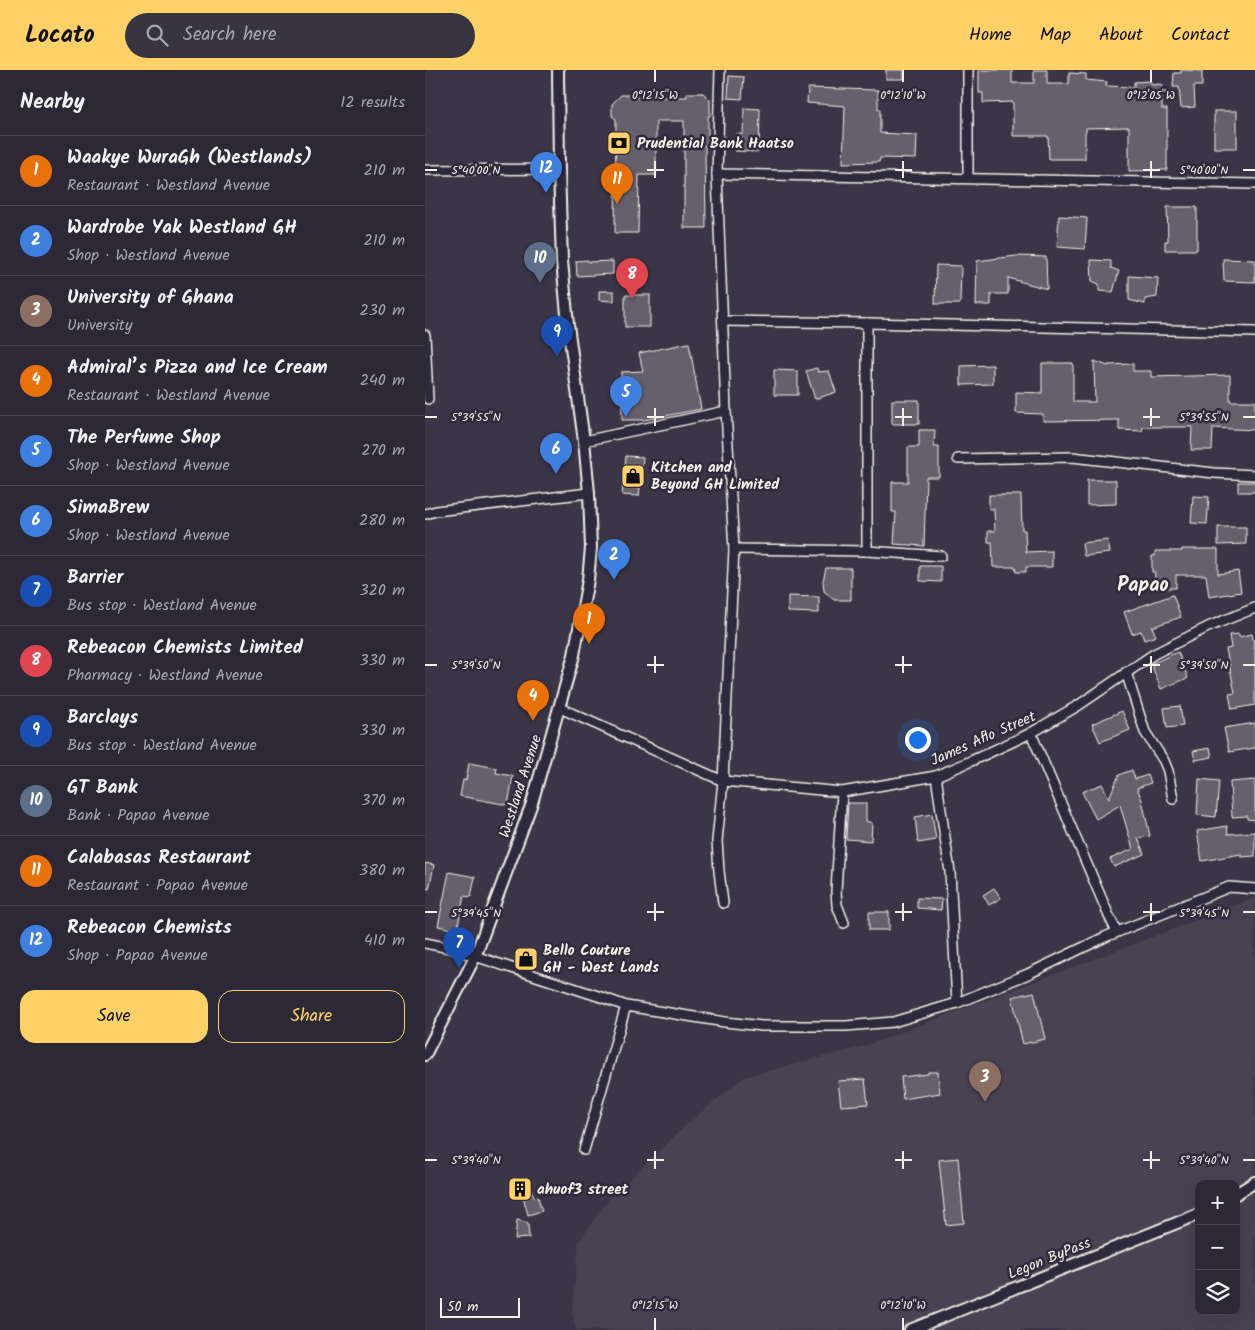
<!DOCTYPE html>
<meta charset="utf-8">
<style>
:root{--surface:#2c2835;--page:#383441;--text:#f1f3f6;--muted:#a6a6ad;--line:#484450;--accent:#ffd166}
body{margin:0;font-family:Kalam,sans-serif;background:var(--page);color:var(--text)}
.controls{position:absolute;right:15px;bottom:15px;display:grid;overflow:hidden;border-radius:10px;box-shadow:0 5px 20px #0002}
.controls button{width:45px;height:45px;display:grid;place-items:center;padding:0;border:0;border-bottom:1px solid var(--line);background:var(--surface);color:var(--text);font:25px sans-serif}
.scale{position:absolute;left:15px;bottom:12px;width:80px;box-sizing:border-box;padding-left:5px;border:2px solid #f4f1e8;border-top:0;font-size:14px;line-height:18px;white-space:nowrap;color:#f4f1e8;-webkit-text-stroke:4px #2f2a3d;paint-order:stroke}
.you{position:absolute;left:492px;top:669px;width:18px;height:18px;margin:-12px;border:4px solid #fff;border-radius:50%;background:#1a73e8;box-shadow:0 0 0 8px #1a73e833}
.badge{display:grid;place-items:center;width:32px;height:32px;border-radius:50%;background:var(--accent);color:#fff;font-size:16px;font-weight:700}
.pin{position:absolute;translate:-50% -41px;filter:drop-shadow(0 1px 2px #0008)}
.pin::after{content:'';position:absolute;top:26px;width:18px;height:15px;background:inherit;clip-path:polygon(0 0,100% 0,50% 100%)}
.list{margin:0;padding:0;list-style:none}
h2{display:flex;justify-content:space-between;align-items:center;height:65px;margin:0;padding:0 20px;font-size:21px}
h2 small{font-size:16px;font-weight:400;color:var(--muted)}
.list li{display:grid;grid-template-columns:32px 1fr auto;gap:15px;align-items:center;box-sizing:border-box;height:70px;padding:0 20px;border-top:1px solid var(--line)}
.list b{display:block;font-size:19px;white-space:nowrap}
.list p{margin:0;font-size:16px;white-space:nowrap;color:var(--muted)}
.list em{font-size:16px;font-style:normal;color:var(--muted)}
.actions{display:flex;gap:10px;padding:15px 20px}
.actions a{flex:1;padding:11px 0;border:1px solid var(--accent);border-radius:15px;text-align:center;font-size:18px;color:var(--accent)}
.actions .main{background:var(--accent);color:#111}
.icon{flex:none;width:28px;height:28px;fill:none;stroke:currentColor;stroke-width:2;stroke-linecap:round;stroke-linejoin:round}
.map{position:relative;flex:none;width:830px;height:1260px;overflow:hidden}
header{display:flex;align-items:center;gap:30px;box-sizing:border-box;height:70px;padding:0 25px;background:var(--accent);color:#111}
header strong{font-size:24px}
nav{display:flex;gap:28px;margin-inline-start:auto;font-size:18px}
.search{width:350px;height:45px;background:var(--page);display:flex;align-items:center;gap:12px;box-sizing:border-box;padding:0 18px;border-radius:28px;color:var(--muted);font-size:19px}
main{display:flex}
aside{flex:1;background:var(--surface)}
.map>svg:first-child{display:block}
.built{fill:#484352;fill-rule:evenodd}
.building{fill:#65616c;stroke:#f4f1e8}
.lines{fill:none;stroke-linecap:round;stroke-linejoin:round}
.minor-casing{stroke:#f4f1e8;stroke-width:12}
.tertiary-casing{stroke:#f4f1e8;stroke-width:14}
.minor{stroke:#2f2a3d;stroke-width:9}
.tertiary{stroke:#2f2a3d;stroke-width:10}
.ticks{fill:none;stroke:#f4f1e8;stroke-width:2}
.labels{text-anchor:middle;stroke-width:5;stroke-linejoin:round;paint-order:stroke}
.poi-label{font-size:15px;font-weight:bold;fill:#f4f1e8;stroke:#2f2a3d;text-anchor:start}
.street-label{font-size:15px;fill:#f4f1e8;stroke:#2f2a3d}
.district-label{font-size:20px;font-weight:bold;fill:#f4f1e8;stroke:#2f2a3d}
.ticks-label{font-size:12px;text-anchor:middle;fill:#f4f1e8;stroke:#2f2a3d;stroke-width:5;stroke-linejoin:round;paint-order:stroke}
</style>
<header>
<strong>Locato</strong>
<div class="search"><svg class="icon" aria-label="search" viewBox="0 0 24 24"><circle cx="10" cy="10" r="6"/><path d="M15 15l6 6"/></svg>Search here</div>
<nav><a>Home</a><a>Map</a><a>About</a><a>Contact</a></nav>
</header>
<main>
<aside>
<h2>Nearby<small>12 results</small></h2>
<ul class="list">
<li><span class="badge" style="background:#e8710a">1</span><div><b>Waakye WuraGh (Westlands)</b><p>Restaurant · Westland Avenue</p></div><em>210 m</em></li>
<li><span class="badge" style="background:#3f7fe0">2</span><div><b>Wardrobe Yak Westland GH</b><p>Shop · Westland Avenue</p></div><em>210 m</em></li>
<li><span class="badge" style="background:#8d6e63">3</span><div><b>University of Ghana</b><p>University</p></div><em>230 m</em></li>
<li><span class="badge" style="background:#e8710a">4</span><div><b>Admiral’s Pizza and Ice Cream</b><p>Restaurant · Westland Avenue</p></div><em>240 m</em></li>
<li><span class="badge" style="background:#3f7fe0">5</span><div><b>The Perfume Shop</b><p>Shop · Westland Avenue</p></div><em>270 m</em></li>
<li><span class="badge" style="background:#3f7fe0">6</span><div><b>SimaBrew</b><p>Shop · Westland Avenue</p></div><em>280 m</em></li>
<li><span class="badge" style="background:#1a4fb4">7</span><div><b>Barrier</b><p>Bus stop · Westland Avenue</p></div><em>320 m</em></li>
<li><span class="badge" style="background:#e0444e">8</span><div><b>Rebeacon Chemists Limited</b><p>Pharmacy · Westland Avenue</p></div><em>330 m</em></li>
<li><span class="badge" style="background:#1a4fb4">9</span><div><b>Barclays</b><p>Bus stop · Westland Avenue</p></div><em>330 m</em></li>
<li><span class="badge" style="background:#5c6f8a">10</span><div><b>GT Bank</b><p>Bank · Papao Avenue</p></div><em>370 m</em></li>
<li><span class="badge" style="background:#e8710a">11</span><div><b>Calabasas Restaurant</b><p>Restaurant · Papao Avenue</p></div><em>380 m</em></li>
<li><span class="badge" style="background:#3f7fe0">12</span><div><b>Rebeacon Chemists</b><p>Shop · Papao Avenue</p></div><em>410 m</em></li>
</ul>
<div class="actions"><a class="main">Save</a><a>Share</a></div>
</aside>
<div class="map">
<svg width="830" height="1260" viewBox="0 0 830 1260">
<rect width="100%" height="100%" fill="#3b3647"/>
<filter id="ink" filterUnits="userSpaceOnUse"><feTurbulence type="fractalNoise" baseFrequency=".02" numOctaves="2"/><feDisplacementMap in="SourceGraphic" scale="10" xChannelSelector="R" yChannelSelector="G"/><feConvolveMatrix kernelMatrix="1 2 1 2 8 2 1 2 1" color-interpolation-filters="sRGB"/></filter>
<g filter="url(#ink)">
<path class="built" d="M830 828V1260H151L147 1241 154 1171 186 1127 259 1057 319 1007 440 976ZM774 1114H811V1241H774Z"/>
<g class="building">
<rect x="461" y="0" width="18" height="9"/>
<polygon points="554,0 587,0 587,13 609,13 609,0 622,0 622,14 644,14 644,3 661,4 661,10 682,12 681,16 709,17 709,12 725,11 727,15 737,14 737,39 742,39 742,100 704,101 704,57 661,58 661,62 660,62 660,89 624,89 623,66 588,66 588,32 558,33 558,23 554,23"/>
<polygon points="756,0 777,1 777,16 769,16 770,37 756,38 754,17 748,17 749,3 756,3"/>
<polygon points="304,6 319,7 317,29 303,28"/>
<polygon points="383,18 453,20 453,39 455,39 455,63 492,65 491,89 455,88 454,92 418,93 420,36 382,33"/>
<polygon points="262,23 278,23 285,30 285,46 283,46 283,75 280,75 281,158 259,158 259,51 231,51 231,105 214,105 213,163 190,163 191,49 187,46 187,34 196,25 209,25 209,27 262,27"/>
<polygon points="319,38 335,39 334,82 310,81 311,64 318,64"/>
<rect x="789" y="41" width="23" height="37"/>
<polygon points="742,137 772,137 772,180 740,180 740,171 743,171"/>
<polygon points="634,146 662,148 660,179 632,177"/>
<polygon points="591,186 621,187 622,219 583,208 583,224 566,224 566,235 551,235 552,191"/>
<polygon points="798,189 830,190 830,212 799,211"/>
<polygon points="163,190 163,192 188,191 188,204 152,206 151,191"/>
<polygon points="666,190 686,191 686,198 694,201 688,222 674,221 674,214 667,211"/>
<polygon points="511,195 536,196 535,234 510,234"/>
<polygon points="704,206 733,208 732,227 720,229 720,234 704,230"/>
<polygon points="174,221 189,221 189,231 174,230"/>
<rect x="200" y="225" width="25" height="32"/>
<polygon points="264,273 276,339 219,350 197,350 196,302 218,301 214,283"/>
<polygon points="669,291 683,296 683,295 708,294 708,301 726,301 726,307 805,305 805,331 830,331 830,360 788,358 787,380 766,380 767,357 718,357 717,361 694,360 694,350 618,351 618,344 591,343 591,322 617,323 617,293 648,293 648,332 670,332"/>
<polygon points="568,295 568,314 536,315 536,296"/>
<polygon points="392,298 393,302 404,301 411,322 390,329 381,301"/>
<polygon points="349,300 373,301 373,325 349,325"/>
<rect x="467" y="330" width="27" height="24"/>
<polygon points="494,360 510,360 509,377 514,377 514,407 501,407 499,476 469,474 471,442 467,442 467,412 483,412 483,377 494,377"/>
<polygon points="201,386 218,387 214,426 197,425"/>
<polygon points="662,410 691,410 691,434 662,435"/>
<rect x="813" y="412" width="17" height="10"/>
<polygon points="564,425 596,425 597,460 600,460 601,482 627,481 627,497 601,497 601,502 591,502 590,497 568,497 567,472 563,472 563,461 570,461 569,439 564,439"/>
<polygon points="768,426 784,427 782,454 766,453"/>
<polygon points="793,457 821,457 821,474 793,475"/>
<polygon points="683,470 685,483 659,486 657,473"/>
<polygon points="757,479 793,479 793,504 813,501 816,522 784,527 781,505 751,505 751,518 729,518 730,502 727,502 727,486 730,486 730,481 757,481"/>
<polygon points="495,496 516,496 516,512 495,511"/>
<polygon points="401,498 426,498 426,530 409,530 399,521 398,511"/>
<polygon points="748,525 756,547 727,557 731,566 719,570 716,561 707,564 699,542"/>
<polygon points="363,526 394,527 394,543 363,542"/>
<polygon points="814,564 814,567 827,564 830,580 830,635 807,639 804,624 810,623 801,579 806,578 804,565"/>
<polygon points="753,582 763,608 736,619 726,594"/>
<polygon points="755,636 758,656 742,658 739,638"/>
<polygon points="697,641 705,660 675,672 667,654"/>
<polygon points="830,653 830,678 804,682 799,658"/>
<polygon points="785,678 787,687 770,690 768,681"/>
<polygon points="44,693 72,698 71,703 88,706 83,735 35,726 38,710 41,710"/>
<polygon points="707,700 710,709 723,705 726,713 712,718 717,730 725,766 713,768 719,784 689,797 685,789 708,779 695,735 671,749 657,722 677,714 684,728 694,705"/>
<polygon points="774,709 794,711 791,747 772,745"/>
<polygon points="830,710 830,750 822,749 822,746 807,747 805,712"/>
<polygon points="423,733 441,733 441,751 447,753 446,771 421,769"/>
<polygon points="507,744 511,770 493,773 490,747"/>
<polygon points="802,756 803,764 830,762 830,786 816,787 816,784 777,791 772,761"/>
<polygon points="0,793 9,795 4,819 0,818"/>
<polygon points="24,802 50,807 46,827 39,826 32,860 13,856"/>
<polygon points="569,818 576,828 564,835 558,825"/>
<polygon points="492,828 517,829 516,840 492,838"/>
<rect x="444" y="842" width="20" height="18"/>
<polygon points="609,922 620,969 598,974 587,927"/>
<polygon points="503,1002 513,1002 515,1023 478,1029 476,1007 503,1004"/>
<polygon points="440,1009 443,1034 416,1036 413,1011"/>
<polygon points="533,1088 539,1153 521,1155 514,1090"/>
<polygon points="102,1112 110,1128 113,1127 117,1141 103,1145 95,1115"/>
<polygon points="92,1150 103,1153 104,1168 90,1169"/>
</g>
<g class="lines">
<g class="minor-casing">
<g id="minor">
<polyline points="295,0 292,104 301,341 309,479 298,711 292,771 294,801 298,833"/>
<polyline points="0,100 134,99"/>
<polyline points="292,104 830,114"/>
<polyline points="543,108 543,0"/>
<polyline points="298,251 442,253 830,262"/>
<polyline points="0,265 3,329"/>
<polyline points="159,371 301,341"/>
<polyline points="533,389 647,387 789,403 830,405"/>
<polyline points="0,444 11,441 164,423"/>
<polyline points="309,479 442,481 516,486"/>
<polyline points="442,481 442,253"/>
<polyline points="701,602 720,662 739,691 743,701 748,729"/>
<polyline points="135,638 298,711 417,722 511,706 544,692 606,663 654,635 729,584 783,557 830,538"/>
<polyline points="606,663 684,846 692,862"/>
<polyline points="511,706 525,802 532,933"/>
<polyline points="417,722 411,821 412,835 419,853"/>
<polyline points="0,873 25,878 176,927 201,936 300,952 337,956 421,956 468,952 532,933 603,904 680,867 804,817 830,819"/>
<polyline points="159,1080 201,936"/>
</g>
</g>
<g class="tertiary-casing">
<g id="tertiary">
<polyline points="0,985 50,887 107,733 149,585 163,510 166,478 164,423 159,371 143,255 137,191 134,99 133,0"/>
<polyline points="811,1124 830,1112"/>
<polyline points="485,1260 774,1144"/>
</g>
</g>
<use href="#minor" class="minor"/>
<use href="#tertiary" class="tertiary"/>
</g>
</g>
<path class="ticks" d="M230 0V12M478 0V12M726 0V12M230 91V108M478 91V108M726 91V108M0 100H12M222 100H239M470 100H487M718 100H735M818 100H830M230 338V356M478 338V356M726 338V356M0 347H12M222 347H239M470 347H487M718 347H735M818 347H830M230 586V603M478 586V603M726 586V603M0 595H12M222 595H239M470 595H487M718 595H735M818 595H830M230 833V851M478 833V851M726 833V851M0 842H12M222 842H239M470 842H487M718 842H735M818 842H830M230 1081V1099M478 1081V1099M726 1081V1099M0 1090H12M222 1090H239M470 1090H487M718 1090H735M818 1090H830M230 1248V1260M478 1248V1260"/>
<defs>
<g id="bank-square" transform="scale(1.25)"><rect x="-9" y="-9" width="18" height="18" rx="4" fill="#ffd166" stroke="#2f2a3d"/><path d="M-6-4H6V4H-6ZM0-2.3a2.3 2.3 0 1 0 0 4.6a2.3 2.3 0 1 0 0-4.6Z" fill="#111"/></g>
<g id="shop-square" transform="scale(1.25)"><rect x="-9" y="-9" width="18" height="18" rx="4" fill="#ffd166" stroke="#2f2a3d"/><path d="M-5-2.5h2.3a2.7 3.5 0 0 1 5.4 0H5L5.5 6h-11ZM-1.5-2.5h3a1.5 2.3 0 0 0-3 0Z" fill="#111"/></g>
<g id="building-square" transform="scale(1.25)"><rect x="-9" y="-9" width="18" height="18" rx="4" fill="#ffd166" stroke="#2f2a3d"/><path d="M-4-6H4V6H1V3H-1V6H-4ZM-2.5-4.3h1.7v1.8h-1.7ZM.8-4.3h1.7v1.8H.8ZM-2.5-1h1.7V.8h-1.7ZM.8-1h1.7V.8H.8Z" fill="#111"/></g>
</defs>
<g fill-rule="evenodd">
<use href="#bank-square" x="194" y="73"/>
<use href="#shop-square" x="208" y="406"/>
<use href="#shop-square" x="101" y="889"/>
<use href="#building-square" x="95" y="1119"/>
</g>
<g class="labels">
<g class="poi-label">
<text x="212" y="78">Prudential Bank Haatso</text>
<text x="226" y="402">Kitchen and<tspan x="226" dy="17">Beyond GH Limited</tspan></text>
<text x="118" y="885">Bello Couture<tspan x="118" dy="17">GH - West Lands</tspan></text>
<text x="112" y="1124">ahuof3 street</text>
</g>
<g class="street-label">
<text transform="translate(558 668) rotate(-24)" y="5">James Aflo Street</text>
<text transform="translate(95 716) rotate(-72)" y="5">Westland Avenue</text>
<text transform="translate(624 1188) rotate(-22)" y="5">Legon ByPass</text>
</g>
<g class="district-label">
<text x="718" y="521">Papao</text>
</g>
</g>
<g class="ticks-label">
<text x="230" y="29">0°12'15"W</text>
<text x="478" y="29">0°12'10"W</text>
<text x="726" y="29">0°12'05"W</text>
<text x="51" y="104">5°40'00"N</text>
<text x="779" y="104">5°40'00"N</text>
<text x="51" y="351">5°39'55"N</text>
<text x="779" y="351">5°39'55"N</text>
<text x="51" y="599">5°39'50"N</text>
<text x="779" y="599">5°39'50"N</text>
<text x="51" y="847">5°39'45"N</text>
<text x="779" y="847">5°39'45"N</text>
<text x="51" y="1094">5°39'40"N</text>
<text x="779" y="1094">5°39'40"N</text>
<text x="230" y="1239">0°12'15"W</text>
<text x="478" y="1239">0°12'10"W</text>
</g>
</svg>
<div class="controls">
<button>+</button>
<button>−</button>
<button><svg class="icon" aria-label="layers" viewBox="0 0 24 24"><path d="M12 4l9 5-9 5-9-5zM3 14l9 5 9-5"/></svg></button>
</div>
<div class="scale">50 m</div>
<div class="you"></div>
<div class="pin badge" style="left:164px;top:574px;background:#e8710a">1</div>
<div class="pin badge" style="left:189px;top:510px;background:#3f7fe0">2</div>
<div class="pin badge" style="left:560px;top:1032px;background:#8d6e63">3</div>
<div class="pin badge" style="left:108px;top:651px;background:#e8710a">4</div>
<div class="pin badge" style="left:201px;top:347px;background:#3f7fe0">5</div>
<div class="pin badge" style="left:131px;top:404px;background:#3f7fe0">6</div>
<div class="pin badge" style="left:34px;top:898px;background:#1a4fb4">7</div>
<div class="pin badge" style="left:207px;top:229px;background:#e0444e">8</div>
<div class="pin badge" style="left:132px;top:287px;background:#1a4fb4">9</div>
<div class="pin badge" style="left:115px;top:213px;background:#5c6f8a">10</div>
<div class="pin badge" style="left:192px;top:134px;background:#e8710a">11</div>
<div class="pin badge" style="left:121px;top:123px;background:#3f7fe0">12</div>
</div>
</main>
